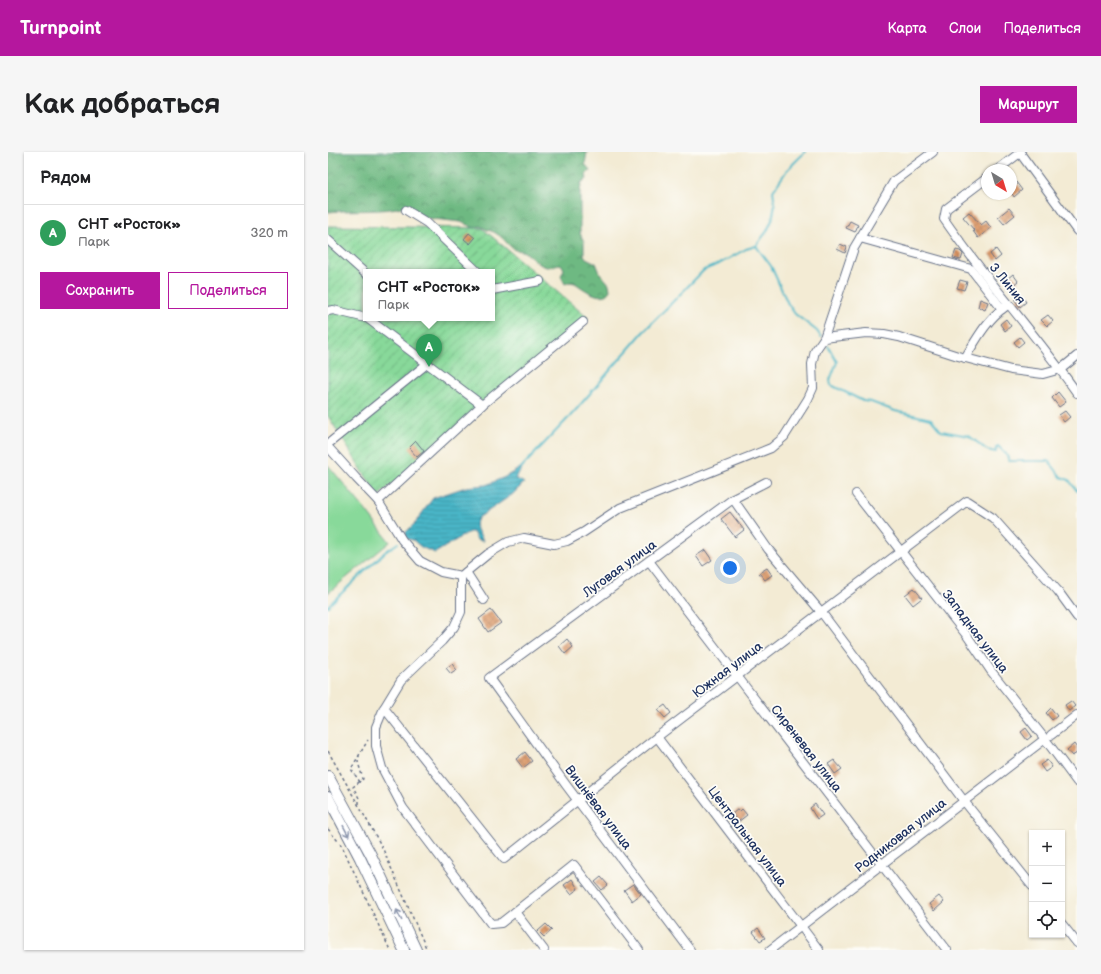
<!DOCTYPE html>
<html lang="ru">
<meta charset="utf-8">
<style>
:root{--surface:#fff;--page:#f6f6f6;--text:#202124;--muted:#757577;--line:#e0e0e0;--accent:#b5179e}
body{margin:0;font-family:"Balsamiq Sans",sans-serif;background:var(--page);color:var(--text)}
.controls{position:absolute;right:12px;bottom:12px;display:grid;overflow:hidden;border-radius:0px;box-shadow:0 1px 3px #0004}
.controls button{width:36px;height:36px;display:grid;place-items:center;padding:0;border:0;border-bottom:1px solid var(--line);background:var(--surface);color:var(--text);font:20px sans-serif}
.compass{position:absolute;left:653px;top:12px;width:36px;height:36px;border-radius:50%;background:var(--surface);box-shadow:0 1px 3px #0004;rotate:142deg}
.you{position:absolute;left:402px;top:416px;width:14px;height:14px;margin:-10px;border:3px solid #fff;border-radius:50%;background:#1a73e8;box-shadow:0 0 0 6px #1a73e833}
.badge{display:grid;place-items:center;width:26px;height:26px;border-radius:50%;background:var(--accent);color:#fff;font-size:13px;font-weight:700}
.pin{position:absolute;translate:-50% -33px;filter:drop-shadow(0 1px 2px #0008)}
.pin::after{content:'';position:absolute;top:21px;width:14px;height:12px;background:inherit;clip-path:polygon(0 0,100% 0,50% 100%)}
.popup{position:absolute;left:35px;top:117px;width:132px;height:52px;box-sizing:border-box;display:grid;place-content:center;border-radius:0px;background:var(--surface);filter:drop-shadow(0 1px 3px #0005);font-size:13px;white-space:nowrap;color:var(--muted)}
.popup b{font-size:15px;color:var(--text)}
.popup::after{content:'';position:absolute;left:50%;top:100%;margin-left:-8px;border:8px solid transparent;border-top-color:var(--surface)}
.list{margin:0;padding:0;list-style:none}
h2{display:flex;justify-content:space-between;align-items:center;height:52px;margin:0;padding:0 16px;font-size:17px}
h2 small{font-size:13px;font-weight:400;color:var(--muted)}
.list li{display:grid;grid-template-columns:26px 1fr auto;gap:12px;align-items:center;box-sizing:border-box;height:56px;padding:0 16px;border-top:1px solid var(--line)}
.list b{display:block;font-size:15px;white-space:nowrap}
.list p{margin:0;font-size:13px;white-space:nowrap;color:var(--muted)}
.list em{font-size:13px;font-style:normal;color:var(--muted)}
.actions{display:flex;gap:8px;padding:12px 16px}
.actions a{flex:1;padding:9px 0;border:1px solid var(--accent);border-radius:0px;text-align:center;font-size:14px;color:var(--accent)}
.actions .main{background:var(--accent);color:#fff}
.icon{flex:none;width:22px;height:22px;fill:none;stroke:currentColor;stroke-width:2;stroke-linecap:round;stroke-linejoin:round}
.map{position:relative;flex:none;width:749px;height:798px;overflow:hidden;border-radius:0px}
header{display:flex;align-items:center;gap:24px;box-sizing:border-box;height:56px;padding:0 20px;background:var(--accent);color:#fff}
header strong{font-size:19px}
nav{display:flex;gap:22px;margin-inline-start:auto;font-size:14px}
.intro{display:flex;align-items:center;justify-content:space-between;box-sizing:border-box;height:96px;padding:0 24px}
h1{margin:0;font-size:28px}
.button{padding:10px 18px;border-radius:0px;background:var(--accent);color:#fff;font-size:14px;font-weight:700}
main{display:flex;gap:24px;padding:0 24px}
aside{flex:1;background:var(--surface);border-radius:0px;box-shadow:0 1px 3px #0004}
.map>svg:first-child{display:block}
.grass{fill:#88d99a;stroke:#52847c}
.forest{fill:url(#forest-crowns);stroke:#447470}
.garden{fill:url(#garden-furrows);stroke:#52847c;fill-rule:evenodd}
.water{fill:url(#water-rules);stroke:#327292}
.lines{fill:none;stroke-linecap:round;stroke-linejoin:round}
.stream{stroke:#4ab6c7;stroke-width:2}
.building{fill:url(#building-cross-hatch)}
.minor-casing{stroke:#677187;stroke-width:10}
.major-casing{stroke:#677187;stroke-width:12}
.path{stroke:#677187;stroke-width:1.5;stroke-dasharray:3 3;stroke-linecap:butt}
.minor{stroke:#fff;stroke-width:8}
.major{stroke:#fff;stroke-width:10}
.oneway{stroke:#8d97ae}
.labels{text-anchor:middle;stroke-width:3.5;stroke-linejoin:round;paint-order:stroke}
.street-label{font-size:13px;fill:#1b2f5e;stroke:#fdfcf7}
</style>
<header>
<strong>Turnpoint</strong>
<nav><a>Карта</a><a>Слои</a><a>Поделиться</a></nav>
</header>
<div class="intro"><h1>Как добраться</h1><a class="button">Маршрут</a></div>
<main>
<aside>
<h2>Рядом<small></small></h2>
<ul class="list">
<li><span class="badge" style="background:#2e9e5b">A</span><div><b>СНТ «Росток»</b><p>Парк</p></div><em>320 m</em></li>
</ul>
<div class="actions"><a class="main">Сохранить</a><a>Поделиться</a></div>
</aside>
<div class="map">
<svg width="749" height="798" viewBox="0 0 749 798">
<defs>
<pattern id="forest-crowns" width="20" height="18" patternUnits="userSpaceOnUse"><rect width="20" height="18" fill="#6eb982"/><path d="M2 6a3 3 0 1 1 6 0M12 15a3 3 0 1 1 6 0" fill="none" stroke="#5a976e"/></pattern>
<pattern id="garden-furrows" width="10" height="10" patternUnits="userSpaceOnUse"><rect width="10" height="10" fill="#88d99a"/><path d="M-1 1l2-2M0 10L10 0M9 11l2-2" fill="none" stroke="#6eb081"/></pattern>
<pattern id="water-rules" width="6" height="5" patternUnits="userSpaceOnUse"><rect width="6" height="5" fill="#4ab6c7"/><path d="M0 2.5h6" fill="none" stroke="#3d94a5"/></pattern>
<pattern id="building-cross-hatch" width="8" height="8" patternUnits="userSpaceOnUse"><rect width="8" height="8" fill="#da935f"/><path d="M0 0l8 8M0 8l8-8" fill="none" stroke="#b07852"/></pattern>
</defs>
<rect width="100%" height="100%" fill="#fdfcf7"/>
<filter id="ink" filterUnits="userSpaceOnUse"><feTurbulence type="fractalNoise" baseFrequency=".025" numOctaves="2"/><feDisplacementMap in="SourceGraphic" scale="8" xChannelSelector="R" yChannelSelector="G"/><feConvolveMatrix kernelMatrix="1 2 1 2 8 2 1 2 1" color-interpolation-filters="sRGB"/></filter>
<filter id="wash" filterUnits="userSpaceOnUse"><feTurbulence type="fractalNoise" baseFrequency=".012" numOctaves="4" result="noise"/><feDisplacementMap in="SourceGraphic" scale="16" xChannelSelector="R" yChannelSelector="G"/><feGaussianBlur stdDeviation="0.9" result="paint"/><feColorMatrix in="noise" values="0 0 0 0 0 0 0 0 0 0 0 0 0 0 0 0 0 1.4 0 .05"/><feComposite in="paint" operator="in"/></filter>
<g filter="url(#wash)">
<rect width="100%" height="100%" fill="#f3ebd4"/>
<polygon class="grass" points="0,313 35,355 62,390 0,441"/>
<path class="forest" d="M0 0H259L257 12 262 18 258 23 259 27 254 30 252 38V81L256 90V103L258 106 268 111 272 121 281 132 282 138C275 152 256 137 247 131L242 130 237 132 233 124 236 117 233 112C226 112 223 117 215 114 207 110 202 102 194 99 191 98 188 99 185 97 178 91 174 84 166 80 164 79 162 79 160 78 154 76 154 72 146 76L133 70 97 66 78 54C52 61 26 57 0 60Z"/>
<path class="garden" d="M0 74 154 76 260 166 50 344 0 264ZM38 120H164V166H38Z"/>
<polygon class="water" points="194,315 193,319 187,326 196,331 185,342 150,366 147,374 155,389 149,388 145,380 141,380 107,401 93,395 85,388 79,387 77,384 78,380 87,371 105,346 138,335 158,333 177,325"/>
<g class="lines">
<g class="stream">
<polyline points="428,94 443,114 460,152 467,162 489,179 493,185"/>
<polyline points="500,194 509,210 502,228 503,233 535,249 543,250 567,259 603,267 613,279 641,284 659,298 668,300 668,296 670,294 678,302 681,309 721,309 733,325 741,328 749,339"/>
<polyline points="192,317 246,260 317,178 376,118 391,112 418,97 428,94 439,79 444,68 447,52 445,39 459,18 477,0"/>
<polyline points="0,454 57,400 70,391"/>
</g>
</g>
<g id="blocks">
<g class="building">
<polygon points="688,30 694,38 686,45 683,40 683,34"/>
<polygon points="681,56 687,63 676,72 670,65"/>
<polygon points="641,60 653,73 658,69 663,76 650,86 645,79 646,78 635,65"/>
<polygon points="522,69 530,73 527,80 518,76"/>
<polygon points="141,81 147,86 142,92 136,87"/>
<polygon points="512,92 519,95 517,101 509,97"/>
<polygon points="668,97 673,104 667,109 662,102"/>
<polygon points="628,98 632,99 635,102 633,108 625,106"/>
<polygon points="685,122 690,129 684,134 679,127"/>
<polygon points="632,128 639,130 636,138 629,136"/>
<polygon points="693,143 698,150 692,155 687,148"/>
<polygon points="652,147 660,150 657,158 650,155"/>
<polygon points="720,163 725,169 719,174 713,168"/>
<polygon points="678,167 683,174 677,179 672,172"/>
<polygon points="692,185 696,190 690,195 686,190"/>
<polygon points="730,240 738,250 731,255 724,246"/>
<polygon points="737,259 742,265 736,270 731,263"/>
<polygon points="88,289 96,299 89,305 81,296"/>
<polygon points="402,360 416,378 407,385 393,367"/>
<polygon points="377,398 384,408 375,414 368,404"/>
<polygon points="439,416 444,423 437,428 431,421"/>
<polygon points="586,436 594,446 585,453 577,443"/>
<polygon points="163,458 173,471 160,480 151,467"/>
<polygon points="239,487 245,495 237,502 231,494"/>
<polygon points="124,512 129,518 123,522 118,516"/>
<polygon points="743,549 747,554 741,559 737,553"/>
<polygon points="337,553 343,561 337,566 330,558"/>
<polygon points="723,556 729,564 724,568 718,561"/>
<polygon points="698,576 704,584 699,588 693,580"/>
<polygon points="746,592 749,596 749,601 744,604 739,598"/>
<polygon points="197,600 204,609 195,616 188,607"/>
<polygon points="506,608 514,617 507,622 500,612"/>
<polygon points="719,608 724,615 717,620 712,613"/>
<polygon points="487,652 495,663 489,667 482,656"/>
<polygon points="410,657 412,659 414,657 419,663 410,670 404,662"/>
<polygon points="273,725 280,733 274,738 267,730"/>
<polygon points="244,727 250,737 243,742 236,733"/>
<polygon points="305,732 313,742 304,749 296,738"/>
<polygon points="611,744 616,750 606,759 601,752"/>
<polygon points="218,772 224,778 216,785 210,779"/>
<polygon points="430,776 437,786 432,789 425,780"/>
</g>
</g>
</g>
<g filter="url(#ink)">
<use href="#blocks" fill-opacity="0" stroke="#677187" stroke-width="1"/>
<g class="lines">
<g class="minor-casing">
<g id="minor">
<polyline points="692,1 749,79"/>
<polyline points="669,18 693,0"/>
<path d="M659 26 618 57 616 67C657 127 707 181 749 241"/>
<polyline points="78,58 99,71 150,120"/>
<polyline points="532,86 643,117 674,157"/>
<polyline points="0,88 38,122"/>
<polyline points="164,138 212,129"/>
<polyline points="0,159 5,158 38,166"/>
<polyline points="39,166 154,253"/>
<polyline points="496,186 538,181 556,182 571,185 630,204 683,218 715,222 733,217 749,204"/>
<path d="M637 206C648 188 659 167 677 155"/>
<polyline points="0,292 100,211"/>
<polyline points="0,295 28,326 50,349 74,388 92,409 113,420 133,424 160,402 180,390 196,386 226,392 239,389 256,380 292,356 443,296 456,285 480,247 485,236 484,212 487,199 496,186 526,96 566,29 605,0"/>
<polyline points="528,342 640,485 663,519 717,587 749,630"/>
<polyline points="405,347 440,397 494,461 636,649 704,734"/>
<polyline points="50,349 154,253 255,170"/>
<polyline points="321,409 619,798"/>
<polyline points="138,420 156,448"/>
<polyline points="133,424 133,460 126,475 114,489 73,528 56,556 48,575 48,594 54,616 75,656 163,772 173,771 246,713 311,798"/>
<polyline points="56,556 176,707 329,585 639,349 665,366 730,439 749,465"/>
<polyline points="723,583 749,563"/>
<polyline points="329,585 491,798"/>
<polyline points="187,760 216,798"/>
<polyline points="734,772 749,791"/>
<polyline points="362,798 238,633 161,526 405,347 438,330"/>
<polyline points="442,798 717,587"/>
</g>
</g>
<g class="major-casing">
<g id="major">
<polyline points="0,624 42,701 88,798"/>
<polyline points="0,645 32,706 76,798"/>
</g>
</g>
<g class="path">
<polyline points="0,599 54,695 99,798"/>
<polyline points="32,630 23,617 40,588"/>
<polyline points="31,652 31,646 25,635 35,627 30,610 31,604"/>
<polyline points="0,677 14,694 62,798"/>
</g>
<use href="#minor" class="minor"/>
<use href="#major" class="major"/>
</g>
<defs><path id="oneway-shaft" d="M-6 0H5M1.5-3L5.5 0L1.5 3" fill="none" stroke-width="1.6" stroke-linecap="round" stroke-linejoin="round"/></defs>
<g class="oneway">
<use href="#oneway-shaft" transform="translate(18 679) rotate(62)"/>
<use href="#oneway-shaft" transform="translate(71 763) rotate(-116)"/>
</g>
</g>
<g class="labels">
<g class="street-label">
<text transform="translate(680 131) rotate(51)" y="5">3 Линия</text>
<text transform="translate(291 416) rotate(-36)" y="5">Луговая улица</text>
<text transform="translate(648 479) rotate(53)" y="5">Западная улица</text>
<text transform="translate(399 517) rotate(-37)" y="5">Южная улица</text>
<text transform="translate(479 596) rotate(52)" y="5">Сиреневая улица</text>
<text transform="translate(271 655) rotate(53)" y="5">Вишнёвая улица</text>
<text transform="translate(572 683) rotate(-38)" y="5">Родниковая улица</text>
<text transform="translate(420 684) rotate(53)" y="5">Центральная улица</text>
</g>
</g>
</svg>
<div class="controls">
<button>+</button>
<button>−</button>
<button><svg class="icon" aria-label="locate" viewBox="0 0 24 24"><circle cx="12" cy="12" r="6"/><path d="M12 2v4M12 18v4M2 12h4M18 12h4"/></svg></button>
</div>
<svg class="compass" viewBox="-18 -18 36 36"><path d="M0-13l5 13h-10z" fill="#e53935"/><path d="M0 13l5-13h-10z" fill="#757577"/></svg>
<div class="you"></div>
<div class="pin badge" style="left:101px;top:215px;background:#2e9e5b">A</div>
<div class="popup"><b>СНТ «Росток»</b>Парк</div>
</div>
</main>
